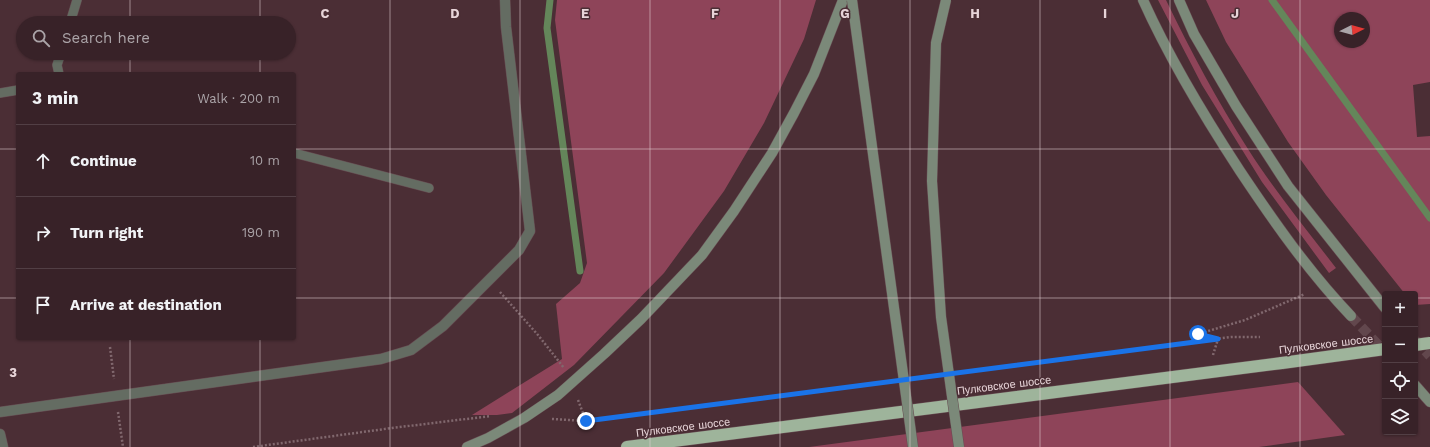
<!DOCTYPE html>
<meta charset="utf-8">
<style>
:root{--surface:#382228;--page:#432f34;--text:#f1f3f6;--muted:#aba4a8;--line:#523f45}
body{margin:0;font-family:"Work Sans",sans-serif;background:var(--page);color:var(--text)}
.controls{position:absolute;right:12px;bottom:12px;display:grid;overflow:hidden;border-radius:4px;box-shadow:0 1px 3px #0004}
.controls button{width:36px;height:36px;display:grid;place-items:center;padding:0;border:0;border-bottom:1px solid var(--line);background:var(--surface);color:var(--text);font:20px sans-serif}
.compass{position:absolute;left:1334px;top:12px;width:36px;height:36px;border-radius:50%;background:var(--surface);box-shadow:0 1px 3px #0004;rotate:84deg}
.stop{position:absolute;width:12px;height:12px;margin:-9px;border:3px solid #1a73e8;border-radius:50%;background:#fff}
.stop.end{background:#1a73e8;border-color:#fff;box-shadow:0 1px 4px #0008}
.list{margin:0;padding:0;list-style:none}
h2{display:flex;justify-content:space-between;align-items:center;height:52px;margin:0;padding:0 16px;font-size:17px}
h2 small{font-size:13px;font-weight:400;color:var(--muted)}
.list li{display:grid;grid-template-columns:26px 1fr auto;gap:12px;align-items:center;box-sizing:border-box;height:72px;padding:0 16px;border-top:1px solid var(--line)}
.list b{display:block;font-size:15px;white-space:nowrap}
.list em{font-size:13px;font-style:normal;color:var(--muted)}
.icon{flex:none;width:22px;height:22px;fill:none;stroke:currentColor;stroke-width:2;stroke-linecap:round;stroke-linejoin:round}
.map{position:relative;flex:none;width:1430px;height:447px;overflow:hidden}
.search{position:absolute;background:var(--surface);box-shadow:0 1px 3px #0004;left:16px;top:16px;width:280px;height:44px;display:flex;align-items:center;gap:10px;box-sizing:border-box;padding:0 14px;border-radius:22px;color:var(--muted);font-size:15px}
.panel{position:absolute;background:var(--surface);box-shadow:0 1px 3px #0004;left:16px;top:72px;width:280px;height:268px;border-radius:4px}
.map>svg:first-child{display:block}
.green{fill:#8e4459;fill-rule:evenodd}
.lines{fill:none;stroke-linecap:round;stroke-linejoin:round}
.stream{stroke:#64865a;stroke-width:7}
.secondary-tunnel{stroke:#62474d;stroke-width:10;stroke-dasharray:10 5;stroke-linecap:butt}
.lane-casing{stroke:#674c52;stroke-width:10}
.street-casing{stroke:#674c52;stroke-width:11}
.secondary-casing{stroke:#674c52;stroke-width:11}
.highway-casing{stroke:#674c52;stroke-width:13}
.path{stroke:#81686e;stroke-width:2.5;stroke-dasharray:2 2;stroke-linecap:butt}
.lane{stroke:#646c62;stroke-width:9}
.street{stroke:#646c62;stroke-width:10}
.secondary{stroke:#7b8979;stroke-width:10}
.highway{stroke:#9eb49b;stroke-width:12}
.secondary-bridge-casing{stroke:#674c52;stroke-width:11;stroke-linecap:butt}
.highway-bridge-casing{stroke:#674c52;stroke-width:13;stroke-linecap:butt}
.secondary-bridge{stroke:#7b8979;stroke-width:10}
.highway-bridge{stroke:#9eb49b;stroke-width:12}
.route{stroke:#1a73e8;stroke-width:5}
.grid{fill:none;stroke:#e7d4d8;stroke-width:1;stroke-opacity:0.55}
.labels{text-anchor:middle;stroke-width:3;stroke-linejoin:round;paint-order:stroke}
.street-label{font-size:11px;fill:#e7d4d8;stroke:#4b2e35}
.grid-label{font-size:13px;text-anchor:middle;font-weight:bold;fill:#e7d4d8;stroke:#4b2e35;stroke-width:3;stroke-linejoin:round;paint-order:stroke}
</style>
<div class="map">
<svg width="1430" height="447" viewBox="0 0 1430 447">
<rect width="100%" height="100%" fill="#4b2e35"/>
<g class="green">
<polygon points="557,0 816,0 804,39 764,123 724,191 664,273 574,365 512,413 497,415 472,415 562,359 556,304 580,283 587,263 555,20"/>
<path d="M1158 0H1166C1190 50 1218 102 1248 149 1274 190 1306 229 1336 268L1329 273 1262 182 1202 85Z"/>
<path d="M1206 0H1430V82L1413 85 1417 137 1430 136V304L1415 305V294H1405L1326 195 1288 142 1226 42ZM1340 18H1364V42H1340Z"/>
<polygon points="1298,382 1345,435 1259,447 809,447"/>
</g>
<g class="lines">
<g class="stream">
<polyline points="550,0 547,28 580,271"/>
<polyline points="1272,0 1430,218"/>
</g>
<g class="secondary-tunnel">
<polyline points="1351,316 1385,352"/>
<polyline points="1415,340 1430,356"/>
</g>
<g class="lane-casing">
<g id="lane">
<polyline points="70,23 77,0"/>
<polyline points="59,74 57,65 61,53"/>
<polyline points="0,93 18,90"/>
<polyline points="294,153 429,188"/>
</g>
</g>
<g class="street-casing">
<g id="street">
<polyline points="0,412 381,359 411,350 443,326 519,250 530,231 506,27 505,0"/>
<polyline points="0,434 3,447"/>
</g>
</g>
<g class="secondary-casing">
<g id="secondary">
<path d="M1143 0C1170 60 1204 116 1240 171 1274 222 1309 272 1351 316"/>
<polyline points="1179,0 1194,34 1236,106 1288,186 1385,308"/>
<polyline points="1415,385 1430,402"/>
<polyline points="467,447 488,438 524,418 558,395 604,354 641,319 702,255 734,211 772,153 794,113 814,74 843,0"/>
</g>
</g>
<g class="highway-casing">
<polyline id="highway" points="627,447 1282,363"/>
</g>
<g class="path">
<polyline points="500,292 538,335 564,368"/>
<polyline points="110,347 114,379"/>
<polyline points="1213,355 1218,339 1198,334 1245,320 1305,294"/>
<polyline points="965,372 1231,337 1260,337"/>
<polyline points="919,378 932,376"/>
<polyline points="578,400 586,421"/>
<polyline points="118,412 123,447"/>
<polyline points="552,419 586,421 889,382"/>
<polyline points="253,447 392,428 491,416"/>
</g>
<use href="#lane" class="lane"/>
<use href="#street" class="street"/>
<use href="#secondary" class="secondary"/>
<use href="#highway" class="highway"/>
<g class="secondary-bridge-casing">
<g id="secondary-bridge">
<polyline points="852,0 913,447"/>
<polyline points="946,0 936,43 932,181 941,317 959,447"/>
</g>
</g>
<g class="highway-bridge-casing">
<g id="highway-bridge">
<polyline points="1415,345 1430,343"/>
<polyline points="1282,363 1385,349"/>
</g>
</g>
<use href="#secondary-bridge" class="secondary-bridge"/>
<use href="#highway-bridge" class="highway-bridge"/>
</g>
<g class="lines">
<polyline class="route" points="586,421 1218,339 1198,334"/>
</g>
<path class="grid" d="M130 0V23M260 0V23M390 0V447M520 0V447M650 0V447M780 0V447M910 0V447M1040 0V447M1170 0V447M1300 0V447M130 53V74M260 53V74M0 149H18M294 149H1430M0 298H18M294 298H1385M1415 298H1430M130 338V447M260 338V447"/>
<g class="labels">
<g class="street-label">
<text transform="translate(1326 344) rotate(-7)" y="4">Пулковское шоссе</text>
<text transform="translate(1004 385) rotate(-7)" y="4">Пулковское шоссе</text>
<text transform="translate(683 427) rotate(-7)" y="4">Пулковское шоссе</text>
</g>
</g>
<g class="grid-label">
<text x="325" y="18">C</text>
<text x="455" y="18">D</text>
<text x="585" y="18">E</text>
<text x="715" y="18">F</text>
<text x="845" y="18">G</text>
<text x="975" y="18">H</text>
<text x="1105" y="18">I</text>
<text x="1235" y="18">J</text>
<text x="13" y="377">3</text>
</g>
</svg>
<div class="controls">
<button>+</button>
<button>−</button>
<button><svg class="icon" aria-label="locate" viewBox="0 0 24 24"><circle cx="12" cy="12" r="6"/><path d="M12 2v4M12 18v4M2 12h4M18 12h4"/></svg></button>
<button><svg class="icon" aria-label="layers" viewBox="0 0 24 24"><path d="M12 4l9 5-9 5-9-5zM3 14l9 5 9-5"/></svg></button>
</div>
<svg class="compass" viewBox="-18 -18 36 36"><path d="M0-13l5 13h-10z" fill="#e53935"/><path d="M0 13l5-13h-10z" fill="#aba4a8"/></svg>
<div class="stop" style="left:1198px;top:334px"></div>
<div class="stop end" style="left:586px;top:421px"></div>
<div class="search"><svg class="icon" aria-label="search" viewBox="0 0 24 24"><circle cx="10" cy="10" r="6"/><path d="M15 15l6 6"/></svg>Search here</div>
<section class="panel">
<h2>3 min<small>Walk · 200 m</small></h2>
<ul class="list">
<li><svg class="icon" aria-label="ahead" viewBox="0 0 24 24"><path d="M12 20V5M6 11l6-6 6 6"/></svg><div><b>Continue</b></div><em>10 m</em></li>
<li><svg class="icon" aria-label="right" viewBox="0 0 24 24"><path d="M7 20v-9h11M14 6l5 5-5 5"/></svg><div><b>Turn right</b></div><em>190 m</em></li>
<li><svg class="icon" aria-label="arrive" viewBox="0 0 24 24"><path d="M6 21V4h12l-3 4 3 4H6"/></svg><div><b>Arrive at destination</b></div></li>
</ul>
</section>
</div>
